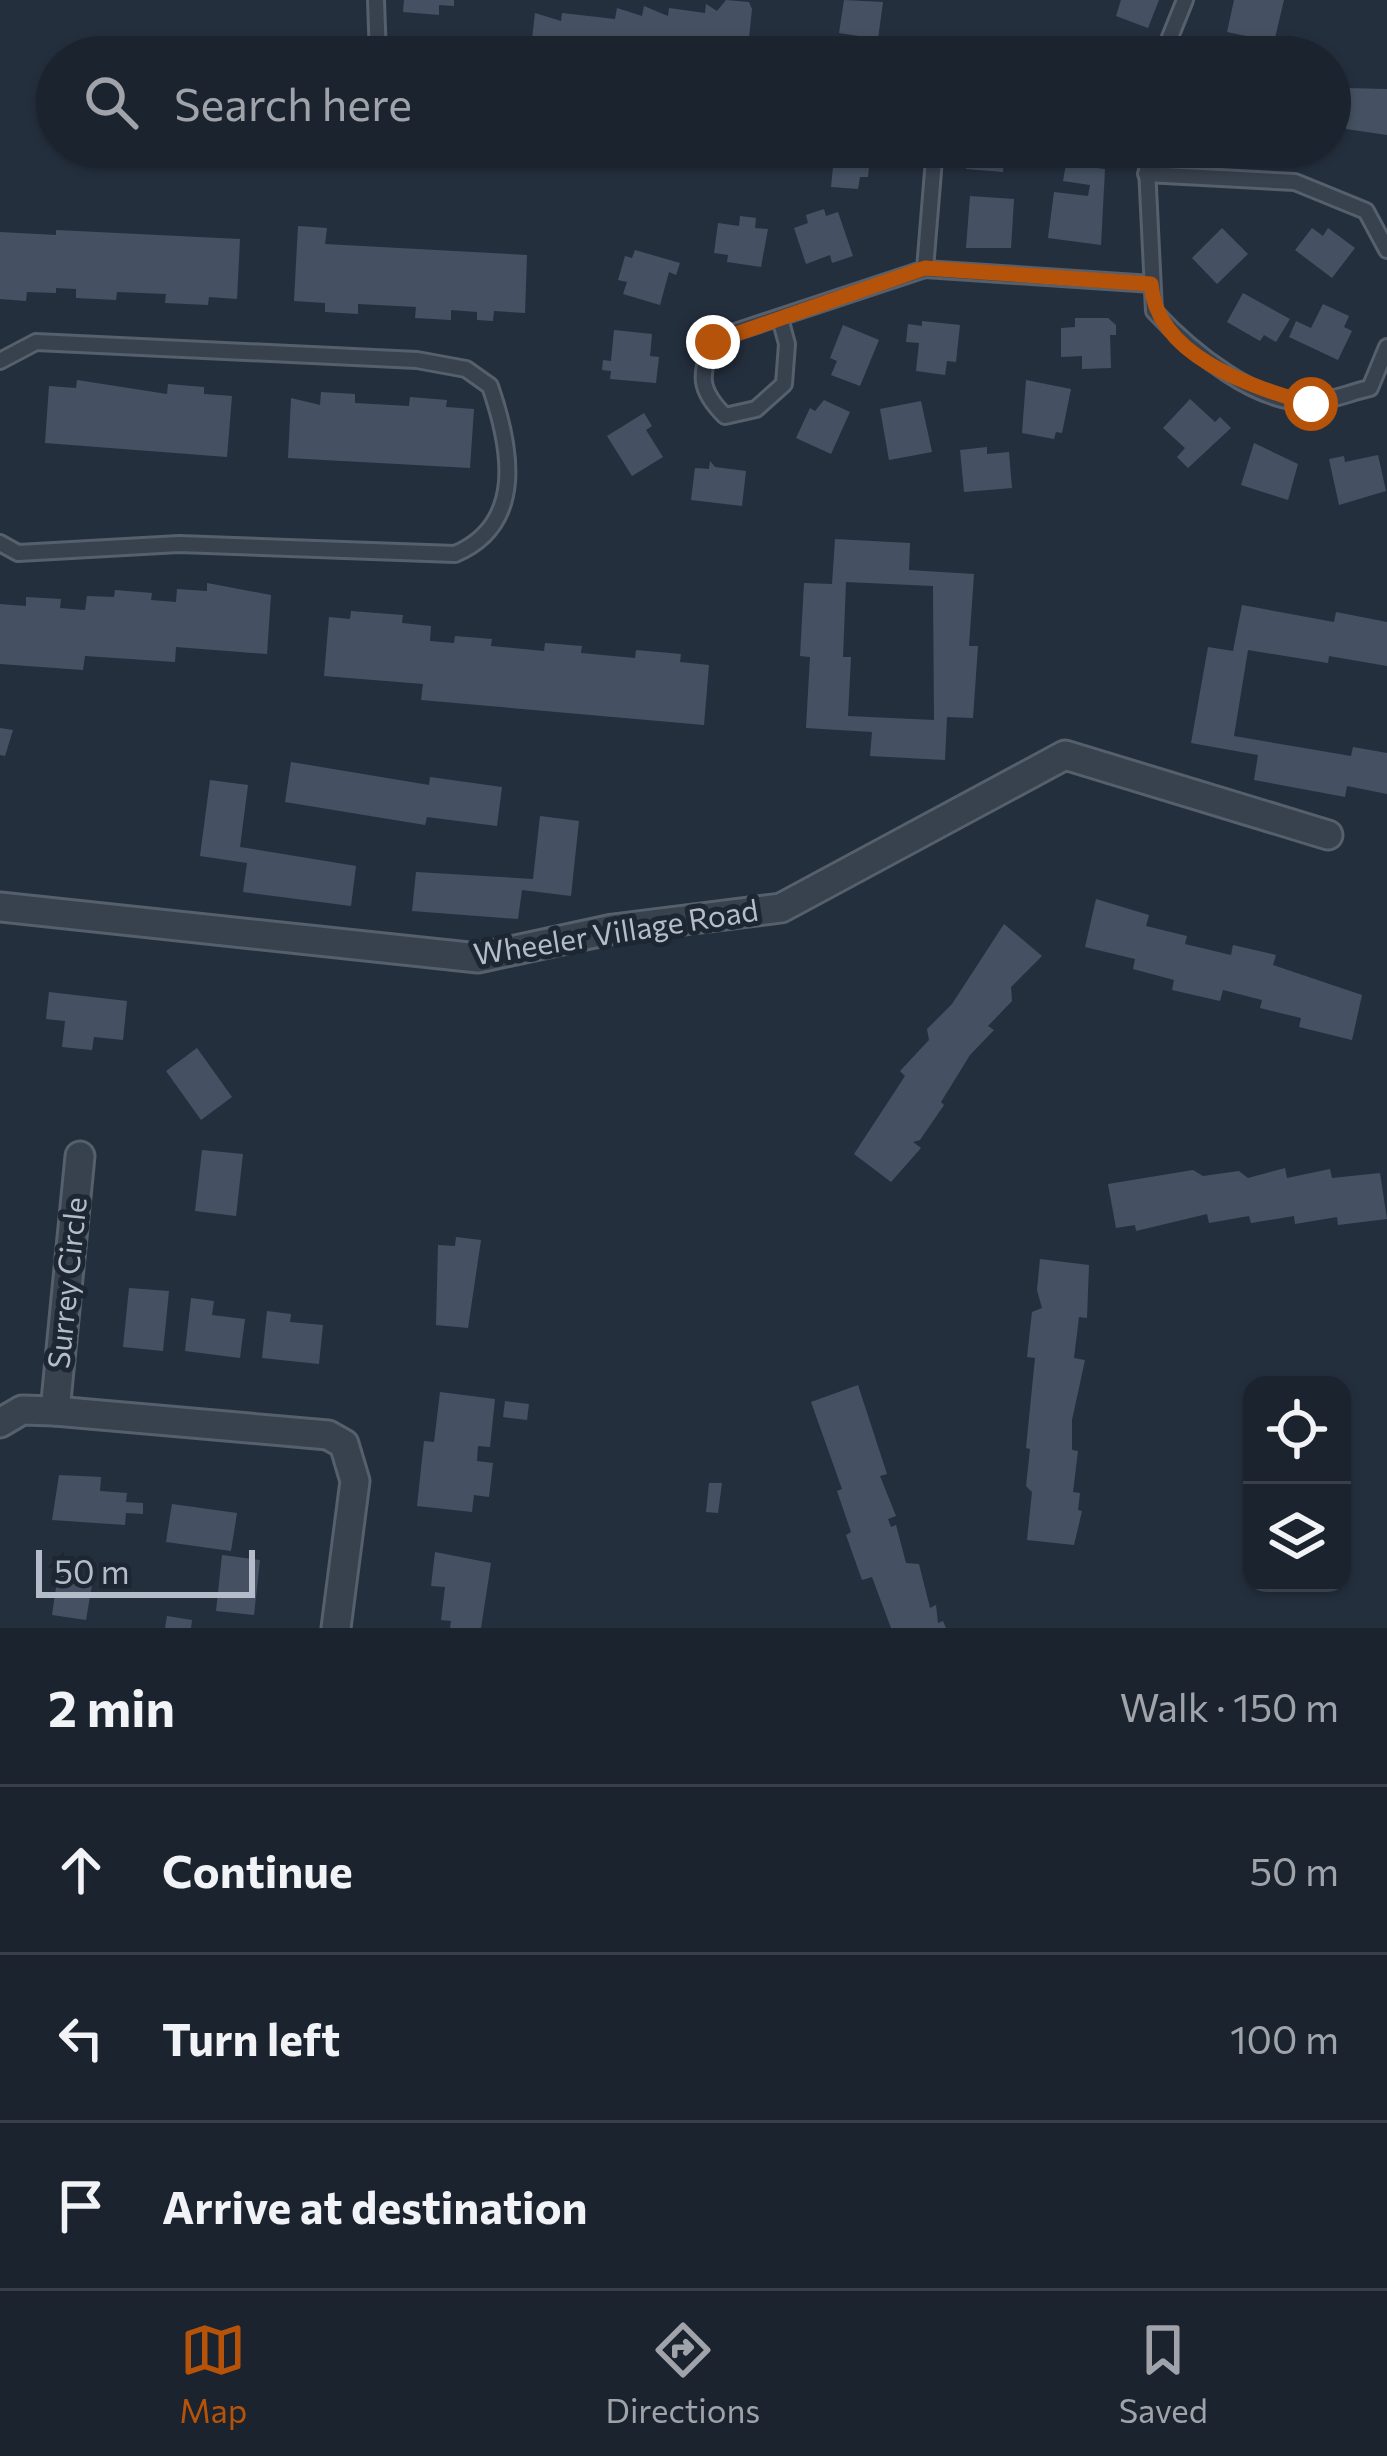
<!DOCTYPE html>
<meta charset="utf-8">
<style>
:root{--surface:#1b232e;--page:#282f3a;--text:#f1f3f6;--muted:#a0a4aa;--line:#39404a;--accent:#b45309}
body{margin:0;font-family:Commissioner,sans-serif;background:var(--page);color:var(--text)}
.controls{position:absolute;right:36px;bottom:36px;display:grid;overflow:hidden;border-radius:24px;box-shadow:0 3px 9px #0004}
.controls button{width:108px;height:108px;display:grid;place-items:center;padding:0;border:0;border-bottom:3px solid var(--line);background:var(--surface);color:var(--text);font:60px sans-serif}
.scale{position:absolute;left:36px;bottom:30px;width:219px;box-sizing:border-box;padding-left:12px;border:6px solid #b4bcc9;border-top:0;font-size:33px;line-height:42px;white-space:nowrap;color:#b4bcc9;-webkit-text-stroke:9px #1d2633;paint-order:stroke}
.stop{position:absolute;width:36px;height:36px;margin:-27px;border:9px solid #b45309;border-radius:50%;background:#fff}
.stop.end{background:#b45309;border-color:#fff;box-shadow:0 3px 12px #0008}
.list{margin:0;padding:0;list-style:none}
h2{display:flex;justify-content:space-between;align-items:center;height:156px;margin:0;padding:0 48px;font-size:51px}
h2 small{font-size:39px;font-weight:400;color:var(--muted)}
.list li{display:grid;grid-template-columns:78px 1fr auto;gap:36px;align-items:center;box-sizing:border-box;height:168px;padding:0 48px;border-top:3px solid var(--line)}
.list b{display:block;font-size:45px;white-space:nowrap}
.list em{font-size:39px;font-style:normal;color:var(--muted)}
.icon{flex:none;width:66px;height:66px;fill:none;stroke:currentColor;stroke-width:2;stroke-linecap:round;stroke-linejoin:round}
.map{position:relative;flex:none;width:1387px;height:1628px;overflow:hidden}
.search{position:absolute;background:var(--surface);box-shadow:0 3px 9px #0004;left:36px;right:36px;top:36px;height:132px;display:flex;align-items:center;gap:30px;box-sizing:border-box;padding:0 42px;border-radius:66px;color:var(--muted);font-size:45px}
.sheet{height:660px;background:var(--surface)}
nav{display:flex;justify-content:space-around;align-items:center;box-sizing:border-box;height:168px;border-top:3px solid var(--line);background:var(--surface);font-size:33px;color:var(--muted)}
nav a{display:grid;justify-items:center;gap:6px}
nav .on{color:var(--accent)}
.map>svg:first-child{display:block}
.building{fill:#455162;fill-rule:evenodd}
.lines{fill:none;stroke-linecap:round;stroke-linejoin:round}
.service-casing{stroke:#565f6c;stroke-width:20}
.minor-casing{stroke:#565f6c;stroke-width:33}
.service{stroke:#38414e;stroke-width:14}
.minor{stroke:#38414e;stroke-width:27}
.route{stroke:#b45309;stroke-width:15}
.labels{text-anchor:middle;stroke-width:10;stroke-linejoin:round;paint-order:stroke}
.street-label{font-size:30px;fill:#b4bcc9;stroke:#1d2633}
</style>
<div class="map">
<svg width="1387" height="1628" viewBox="0 0 1387 1628">
<rect width="100%" height="100%" fill="#242f3e"/>
<g class="building">
<polygon points="404,0 454,0 454,6 439,5 439,15 403,12"/>
<polygon points="726,0 749,2 752,9 747,57 530,57 535,13 561,21 562,13 615,19 617,8 642,16 644,6 668,16 669,8 705,13 706,4 717,11"/>
<polygon points="844,0 883,2 878,39 839,33"/>
<polygon points="1121,0 1159,0 1148,28 1116,16"/>
<polygon points="1234,0 1284,0 1274,42 1227,32"/>
<polygon points="1346,88 1387,89 1387,135 1346,129"/>
<polygon points="835,147 871,147 868,177 860,177 858,189 831,187"/>
<polygon points="968,147 1005,147 1003,172 966,169"/>
<polygon points="1076,147 1125,147 1122,168 1074,162"/>
<polygon points="1066,164 1105,169 1101,245 1048,238 1054,192 1088,196 1090,185 1063,181"/>
<polygon points="970,196 1014,199 1011,248 966,248"/>
<polygon points="824,209 826,216 838,212 853,256 832,263 830,255 806,264 794,228 808,223 806,215"/>
<polygon points="740,216 756,218 755,228 768,229 761,267 727,262 728,255 714,253 718,223 739,226"/>
<polygon points="298,226 327,228 325,244 527,255 525,313 494,311 493,321 477,320 477,312 451,310 451,320 415,318 416,307 358,304 358,314 325,312 325,303 294,301"/>
<polygon points="1222,228 1248,254 1217,284 1192,258"/>
<polygon points="1312,228 1323,236 1328,228 1355,248 1332,278 1295,250"/>
<polygon points="56,230 240,239 237,299 209,297 208,305 165,303 166,294 117,292 116,300 76,298 76,289 56,288 56,293 27,292 26,301 0,299 0,232 56,235"/>
<polygon points="635,250 680,263 676,275 669,272 660,305 623,294 627,282 618,280 625,256 632,258"/>
<polygon points="1243,293 1290,319 1276,342 1264,335 1260,341 1227,322"/>
<polygon points="1323,304 1349,316 1344,327 1352,331 1338,360 1289,337 1296,321 1311,328"/>
<polygon points="1075,318 1108,318 1116,325 1116,335 1110,335 1111,368 1082,369 1082,356 1061,357 1061,328 1075,327"/>
<polygon points="922,321 960,325 956,362 947,361 945,375 916,371 919,343 906,342 908,324 922,326"/>
<polygon points="843,325 879,340 860,386 831,375 837,361 830,358"/>
<polygon points="614,330 652,334 650,356 659,357 656,383 610,379 611,371 602,370 603,360 611,361"/>
<polygon points="77,380 167,394 168,384 204,387 204,394 232,396 227,457 45,443 49,386 76,388"/>
<polygon points="1026,380 1071,389 1062,433 1056,432 1054,439 1022,433"/>
<polygon points="321,392 355,394 355,403 409,406 410,397 447,400 446,407 474,409 470,468 288,458 291,398 320,405"/>
<polygon points="1190,399 1215,422 1220,417 1231,428 1188,468 1177,457 1185,448 1163,428"/>
<polygon points="824,400 850,412 831,454 796,438 810,408 815,411"/>
<polygon points="921,401 932,452 889,460 880,409"/>
<polygon points="644,413 652,426 646,430 663,457 632,476 607,436"/>
<polygon points="1254,443 1298,464 1288,500 1241,485"/>
<polygon points="987,447 987,454 1009,452 1012,488 964,492 960,450"/>
<polygon points="1378,455 1386,491 1339,505 1329,459 1344,456 1345,462"/>
<polygon points="710,461 715,467 746,471 742,506 691,500 695,468 709,469"/>
<path d="M835 539 910 543 909 570 974 574 969 646H978L973 718 947 717 945 760 870 756 872 732 806 728 810 657 800 656 804 583 832 584ZM846 582 933 586 934 720 848 716 851 657H843Z"/>
<polygon points="207,583 271,595 267,654 176,647 175,662 85,656 83,670 0,664 0,604 26,606 26,597 61,599 60,608 85,610 87,596 114,597 115,590 152,593 151,600 176,602 177,589 207,591"/>
<polygon points="1242,605 1334,622 1336,612 1387,622 1387,666 1329,656 1328,663 1248,650 1234,736 1351,756 1353,747 1387,753 1387,794 1347,786 1345,797 1254,780 1258,755 1191,743 1208,647 1233,651"/>
<polygon points="351,611 403,615 402,623 431,626 430,641 454,643 455,636 492,639 491,646 544,651 545,643 582,646 581,653 635,658 636,650 681,654 680,662 709,665 704,725 421,700 423,684 324,676 329,617 350,619"/>
<polygon points="0,728 13,730 5,756 0,755"/>
<polygon points="291,762 429,785 430,777 502,787 497,826 427,817 425,825 285,802"/>
<polygon points="210,780 248,785 240,847 356,866 351,906 243,892 247,863 200,856"/>
<polygon points="540,816 579,821 571,896 522,890 518,919 412,911 416,872 533,879"/>
<polygon points="1096,899 1149,915 1146,926 1187,936 1185,944 1231,955 1233,945 1276,955 1273,965 1362,995 1352,1040 1299,1027 1301,1018 1260,1008 1262,1000 1223,990 1220,1001 1172,990 1174,980 1133,969 1135,959 1085,947"/>
<polygon points="1004,924 1042,956 1011,987 1012,1001 988,1026 994,1030 970,1055 941,1102 944,1105 920,1140 913,1142 921,1148 891,1182 854,1154 905,1076 900,1071 929,1040 927,1029 952,1004"/>
<polygon points="49,992 127,1001 123,1040 94,1037 92,1050 62,1047 65,1021 46,1019"/>
<polygon points="197,1048 232,1097 201,1120 166,1071"/>
<polygon points="202,1150 243,1154 236,1216 195,1211"/>
<polygon points="1285,1168 1287,1178 1330,1169 1332,1178 1380,1173 1387,1219 1338,1225 1337,1217 1295,1224 1294,1216 1251,1223 1249,1216 1209,1223 1207,1214 1136,1231 1135,1225 1116,1228 1108,1184 1193,1170 1203,1176 1239,1171 1248,1178"/>
<polygon points="456,1237 481,1240 468,1328 436,1325 438,1245 455,1246"/>
<polygon points="1040,1259 1089,1265 1087,1318 1079,1317 1074,1358 1085,1360 1072,1420 1072,1450 1078,1451 1073,1492 1080,1493 1078,1510 1082,1511 1074,1545 1027,1540 1032,1492 1026,1486 1030,1449 1026,1448 1035,1358 1027,1357 1032,1312 1042,1308 1037,1290"/>
<polygon points="129,1288 169,1291 163,1351 123,1347"/>
<polygon points="191,1298 214,1301 212,1315 245,1319 240,1358 185,1351"/>
<polygon points="267,1311 291,1314 290,1322 323,1325 319,1364 262,1358"/>
<polygon points="858,1385 887,1474 880,1476 896,1516 888,1519 891,1527 896,1525 906,1563 919,1564 930,1608 936,1605 938,1623 943,1621 946,1628 891,1628 872,1577 862,1580 846,1535 851,1532 837,1491 842,1489 811,1402"/>
<polygon points="440,1392 495,1399 490,1447 478,1446 477,1461 493,1463 489,1497 474,1495 472,1512 417,1506 424,1441 434,1442"/>
<polygon points="505,1401 529,1404 527,1420 503,1417"/>
<polygon points="59,1475 101,1477 100,1491 127,1493 126,1502 143,1503 143,1514 126,1513 125,1525 52,1520"/>
<polygon points="709,1483 722,1483 718,1513 706,1512"/>
<polygon points="172,1504 237,1513 231,1551 166,1542"/>
<polygon points="435,1552 491,1563 481,1628 450,1628 451,1621 441,1620 445,1587 431,1586"/>
<polygon points="222,1555 260,1560 254,1615 216,1611"/>
<polygon points="58,1574 93,1579 86,1620 52,1615"/>
<polygon points="167,1616 192,1620 191,1628 165,1628"/>
</g>
<g class="lines">
<g class="service-casing">
<g id="service">
<polyline points="376,0 378,57"/>
<polyline points="1162,57 1185,0"/>
<polyline points="497,147 598,147"/>
<path d="M1146 147 1154 311C1189 349 1259 408 1315 402 1333 400 1352 392 1370 388L1387 347"/>
<polyline points="1146,174 1295,182 1366,211 1387,250"/>
<polyline points="925,269 1152,284"/>
<path d="M780 318 787 344 784 384 756 409 725 416C699 390 699 376 713 342L738 331 925 269 935 147"/>
<path d="M0 361 36 342 417 360 466 369 490 386C511 447 526 524 455 554L179 544 18 553 0 543"/>
</g>
</g>
<g class="minor-casing">
<g id="minor">
<polyline points="0,907 478,958 613,929 781,908 1065,755 1328,835"/>
<polyline points="55,1411 80,1156"/>
<polyline points="0,1423 22,1410 55,1411 328,1435 344,1444 355,1481 336,1628"/>
</g>
</g>
<use href="#service" class="service"/>
<use href="#minor" class="minor"/>
</g>
<g class="lines">
<path class="route" d="M713 342 925 268 1151 284C1157 357 1250 386 1311 404"/>
</g>
<g class="labels">
<g class="street-label">
<text transform="translate(616 933) rotate(-9)" y="10">Wheeler Village Road</text>
<text transform="translate(68 1283) rotate(-84)" y="10">Surrey Circle</text>
</g>
</g>
</svg>
<div class="controls">
<button><svg class="icon" aria-label="locate" viewBox="0 0 24 24"><circle cx="12" cy="12" r="6"/><path d="M12 2v4M12 18v4M2 12h4M18 12h4"/></svg></button>
<button><svg class="icon" aria-label="layers" viewBox="0 0 24 24"><path d="M12 4l9 5-9 5-9-5zM3 14l9 5 9-5"/></svg></button>
</div>
<div class="scale">50 m</div>
<div class="stop" style="left:1311px;top:404px"></div>
<div class="stop end" style="left:713px;top:342px"></div>
<div class="search"><svg class="icon" aria-label="search" viewBox="0 0 24 24"><circle cx="10" cy="10" r="6"/><path d="M15 15l6 6"/></svg>Search here</div>
</div>
<section class="sheet">
<h2>2 min<small>Walk · 150 m</small></h2>
<ul class="list">
<li><svg class="icon" aria-label="ahead" viewBox="0 0 24 24"><path d="M12 20V5M6 11l6-6 6 6"/></svg><div><b>Continue</b></div><em>50 m</em></li>
<li><svg class="icon" aria-label="left" viewBox="0 0 24 24"><path d="M17 20v-9H6M10 6l-5 5 5 5"/></svg><div><b>Turn left</b></div><em>100 m</em></li>
<li><svg class="icon" aria-label="arrive" viewBox="0 0 24 24"><path d="M6 21V4h12l-3 4 3 4H6"/></svg><div><b>Arrive at destination</b></div></li>
</ul>
</section>
<nav>
<a class="on"><svg class="icon" aria-label="map" viewBox="0 0 24 24"><path d="M3 6l6-2 6 2 6-2v14l-6 2-6-2-6 2zM9 4v14M15 6v14"/></svg>Map</a>
<a><svg class="icon" aria-label="directions" viewBox="0 0 24 24"><path d="M12 3l9 9-9 9-9-9zM9 14v-3h6M13 9l2 2-2 2"/></svg>Directions</a>
<a><svg class="icon" aria-label="saved" viewBox="0 0 24 24"><path d="M7 4h10v16l-5-4-5 4z"/></svg>Saved</a>
</nav>
